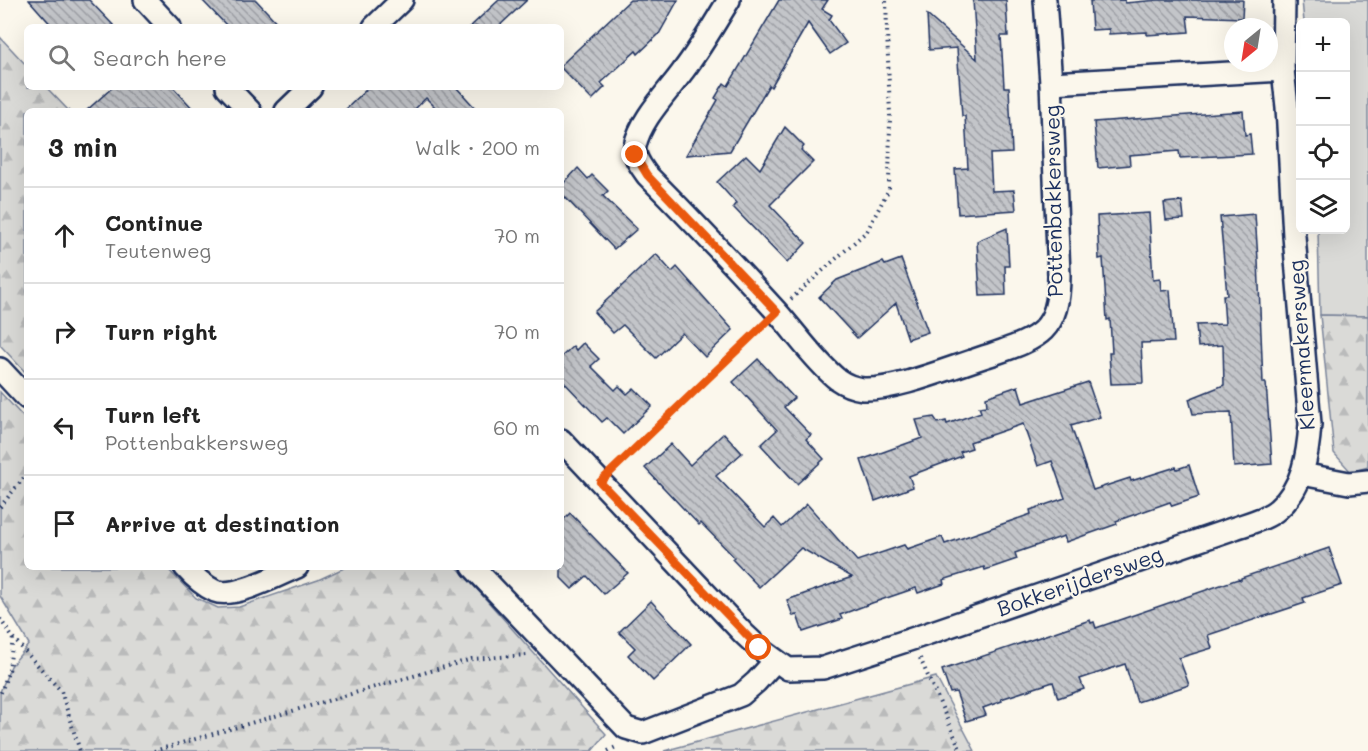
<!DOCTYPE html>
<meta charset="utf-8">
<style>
:root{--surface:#fff;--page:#f6f6f6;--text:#222;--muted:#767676;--line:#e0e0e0}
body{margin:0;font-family:Mali,sans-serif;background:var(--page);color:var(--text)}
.controls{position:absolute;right:18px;top:18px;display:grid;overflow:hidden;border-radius:9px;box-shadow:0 6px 24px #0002}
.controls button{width:54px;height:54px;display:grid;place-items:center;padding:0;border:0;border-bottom:2px solid var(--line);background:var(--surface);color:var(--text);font:30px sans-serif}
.compass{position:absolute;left:1224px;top:18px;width:54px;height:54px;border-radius:50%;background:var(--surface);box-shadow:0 6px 24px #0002;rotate:210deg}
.stop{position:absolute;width:18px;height:18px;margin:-14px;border:4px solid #ea580c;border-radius:50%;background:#fff}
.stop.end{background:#ea580c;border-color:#fff;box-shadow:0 2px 6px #0008}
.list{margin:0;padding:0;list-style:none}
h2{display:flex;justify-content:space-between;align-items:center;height:78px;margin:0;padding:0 24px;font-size:26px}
h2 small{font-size:20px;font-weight:400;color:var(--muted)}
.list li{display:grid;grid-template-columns:39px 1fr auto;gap:18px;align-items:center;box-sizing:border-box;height:96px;padding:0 24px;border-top:2px solid var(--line)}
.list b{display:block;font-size:22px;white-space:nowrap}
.list p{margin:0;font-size:20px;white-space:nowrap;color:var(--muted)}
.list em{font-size:20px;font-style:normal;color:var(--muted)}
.icon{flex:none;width:33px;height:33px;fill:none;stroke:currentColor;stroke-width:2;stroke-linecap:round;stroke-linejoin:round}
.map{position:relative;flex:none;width:1368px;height:751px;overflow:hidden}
.search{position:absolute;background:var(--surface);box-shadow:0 6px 24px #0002;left:24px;top:24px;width:540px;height:66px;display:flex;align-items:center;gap:15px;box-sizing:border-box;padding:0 21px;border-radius:9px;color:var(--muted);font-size:22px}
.panel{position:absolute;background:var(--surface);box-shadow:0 6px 24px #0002;left:24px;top:108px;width:540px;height:462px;border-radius:9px}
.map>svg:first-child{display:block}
.grass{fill:#dadad7;stroke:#7a849a;stroke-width:1.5}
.forest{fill:url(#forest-firs);stroke:#7a849a;stroke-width:1.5}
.building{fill:url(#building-back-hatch);stroke:#1b2f5e;stroke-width:1.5}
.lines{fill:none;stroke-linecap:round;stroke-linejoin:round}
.minor-casing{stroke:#1b2f5e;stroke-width:26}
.path{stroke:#1b2f5e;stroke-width:4;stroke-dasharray:1.5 4.5;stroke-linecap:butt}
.minor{stroke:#fbf7ec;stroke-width:21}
.route{stroke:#ea580c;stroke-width:8}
.labels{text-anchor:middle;stroke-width:4.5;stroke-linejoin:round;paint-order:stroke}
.street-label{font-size:21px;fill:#1b2f5e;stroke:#fbf7ec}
</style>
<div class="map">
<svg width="1368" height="751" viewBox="0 0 1368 751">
<defs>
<pattern id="forest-firs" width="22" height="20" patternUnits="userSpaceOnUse" patternTransform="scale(1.5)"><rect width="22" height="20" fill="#dadad7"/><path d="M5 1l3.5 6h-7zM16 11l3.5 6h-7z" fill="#babbbb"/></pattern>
<pattern id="building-back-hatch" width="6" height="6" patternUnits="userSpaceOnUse" patternTransform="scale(1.5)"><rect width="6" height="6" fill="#c3c5c9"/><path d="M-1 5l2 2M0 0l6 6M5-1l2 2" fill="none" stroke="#9ea0a6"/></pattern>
</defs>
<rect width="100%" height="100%" fill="#fbf7ec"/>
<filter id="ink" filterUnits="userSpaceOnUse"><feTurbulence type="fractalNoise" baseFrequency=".0167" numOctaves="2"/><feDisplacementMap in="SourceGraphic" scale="12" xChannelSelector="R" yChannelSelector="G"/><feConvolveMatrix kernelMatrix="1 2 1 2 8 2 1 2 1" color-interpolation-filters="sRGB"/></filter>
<g filter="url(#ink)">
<polygon class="grass" points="1302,0 1368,0 1368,316 1320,315 1318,230 1346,230 1346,22 1304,22"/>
<g class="forest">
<polygon points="0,37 27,66 27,87 46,87 69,111 27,111 27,374 0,345"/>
<polygon points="1320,315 1368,316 1368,467 1351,472 1334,453"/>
<polygon points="0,392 27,421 27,567 166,567 196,598 218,608 239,607 318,580 346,567 457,567 606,734 592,751 0,751 0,692 11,666 29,644 0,596"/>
<polygon points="936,677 975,751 664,751"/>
</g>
<g class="building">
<polygon points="29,0 89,0 115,27 53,27"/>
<polygon points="202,0 256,0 281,27 228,27"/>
<polygon points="499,0 527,0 498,27 470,27"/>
<polygon points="630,0 678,0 659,34 638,54 636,51 601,83 605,87 592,100 561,68 561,65"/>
<polygon points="779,0 828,0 822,9 832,15 829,20 846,43 830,54 808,23 771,87 769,85 730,151 686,155 718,100 715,98 724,83 728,86"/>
<polygon points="973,0 1006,0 1008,36 1001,36 1004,87 1009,87 1012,153 990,154 992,191 1014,190 1016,210 958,214 955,169 968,168 965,116 962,116 957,48 929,50 927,15 977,59"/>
<polygon points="1125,0 1125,3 1158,0 1243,0 1242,18 1187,16 1189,32 1147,35 1147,32 1109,34 1109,29 1092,30 1090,1"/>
<polygon points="113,87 173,87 195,111 86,111"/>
<polygon points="369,87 456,87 478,111 439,111 426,98 413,111 344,111"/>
<polygon points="1243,111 1245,135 1250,134 1252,154 1180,158 1179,151 1129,155 1130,165 1098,168 1094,122"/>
<polygon points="785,127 804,146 801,150 813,162 770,205 806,243 787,263 733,207 736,203 717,182 746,155 760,169"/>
<polygon points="578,168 588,179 592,175 608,191 603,196 637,229 614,249 561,193 561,186"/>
<polygon points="1182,201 1184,219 1166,220 1164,203"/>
<polygon points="1149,213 1153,280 1160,279 1161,291 1170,290 1174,342 1141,343 1143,383 1111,384 1109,353 1112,353 1110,319 1107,320 1103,258 1099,259 1097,216"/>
<polygon points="1255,214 1258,260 1263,383 1266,383 1272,464 1234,467 1231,412 1193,414 1189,399 1224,385 1223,345 1198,347 1196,325 1225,324 1223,295 1227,295 1220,217"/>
<polygon points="1007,228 1009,266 1005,266 1006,295 980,296 977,241"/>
<polygon points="656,254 672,272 677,267 733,330 705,357 682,333 656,358 623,325 613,333 594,312"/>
<polygon points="901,259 928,332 908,339 896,303 857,338 819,297 837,280 883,262 885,265"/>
<polygon points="583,343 599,359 591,366 615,390 619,386 627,394 634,388 652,406 623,434 607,418 602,422 561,379 561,357 573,346 576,350"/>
<polygon points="758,359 794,398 784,407 811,435 806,439 824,459 797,484 761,445 777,430 733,382"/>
<polygon points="1088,382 1100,417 1071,426 1093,490 1130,478 1131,481 1176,467 1177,469 1189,465 1199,497 1172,506 1170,502 1116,521 1117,524 1066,542 1064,536 1015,553 1017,559 985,570 984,567 943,580 944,584 918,593 916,588 872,603 840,615 842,619 803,632 797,615 793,616 787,600 852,577 801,548 759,587 732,559 734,557 701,523 699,525 645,468 671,444 690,465 724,433 742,453 716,476 765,527 774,518 782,527 807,504 857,561 904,545 907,549 942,537 945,544 1031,514 1030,510 1065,498 1052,461 1038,466 1023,424 970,442 972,448 960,452 962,456 909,476 913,487 875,501 861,460 922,438 916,420 934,417 938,423 946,421 947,424 981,412 979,407 987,406 986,397 1018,386 1023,403"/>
<polygon points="570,513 628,573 604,594 587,576 572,589 561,578 561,522"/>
<polygon points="1329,548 1342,585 1303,598 1305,603 1208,635 1212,648 1179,658 1189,685 1137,702 1125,664 1080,679 1084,689 1058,698 1053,682 1001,699 1002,701 983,708 986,715 966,721 956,692 950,693 942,670 1090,620 1091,623 1094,622 1096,628 1238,579 1241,580 1241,578"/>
<polygon points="651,601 691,644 653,681 628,655 635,648 619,632"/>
</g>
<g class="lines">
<g class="minor-casing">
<g id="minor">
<polyline points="145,0 170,27"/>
<path d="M729 0C714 24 700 49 683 71 668 92 640 120 635 146 633 157 641 166 647 175 691 219 734 265 776 311 796 333 814 360 837 379 844 384 854 388 863 389 895 391 957 365 990 355 1040 338 1059 332 1059 275L1051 83 1045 0"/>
<polyline points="374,27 402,0"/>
<polyline points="1051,83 1283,70"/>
<polyline points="227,87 250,111"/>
<polyline points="286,111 311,87"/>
<polyline points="0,369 27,398"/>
<path d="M561 440 744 634 759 648 788 669 823 668 912 639 1235 528C1249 523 1267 519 1278 509 1303 488 1308 454 1310 424L1294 236 1287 107 1283 70 1284 0"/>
<polyline points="1302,474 1349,483 1368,481"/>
<path d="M185 567C193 576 204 586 215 591 234 599 278 575 297 567"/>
<polyline points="473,567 626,728 643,733 741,695 756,682 775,661"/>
</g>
</g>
<g class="path">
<polyline points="791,299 867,231 889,189 890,116 886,0"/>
<polyline points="616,467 762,326"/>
<polyline points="0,507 27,474"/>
<polyline points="0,619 13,638 9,670 0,695"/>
<polyline points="13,638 61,691 80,751"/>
<polyline points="920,658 961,751"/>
<polyline points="154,751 472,659 527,655"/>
<polyline points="608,751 618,746"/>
</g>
<use href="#minor" class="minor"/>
</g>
</g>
<g class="lines" filter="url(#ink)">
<polyline class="route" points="635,155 647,175 777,312 600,482 759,648"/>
</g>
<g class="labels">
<g class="street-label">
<text transform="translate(1054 201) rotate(-91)" y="7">Pottenbakkersweg</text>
<text transform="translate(1302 345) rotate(-94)" y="7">Kleermakersweg</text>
<text transform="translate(1080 582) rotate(-19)" y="7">Bokkerijdersweg</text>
</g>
</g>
</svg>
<div class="controls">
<button>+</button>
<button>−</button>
<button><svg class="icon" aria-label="locate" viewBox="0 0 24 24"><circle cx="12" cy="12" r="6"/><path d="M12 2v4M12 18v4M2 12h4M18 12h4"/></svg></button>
<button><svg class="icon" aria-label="layers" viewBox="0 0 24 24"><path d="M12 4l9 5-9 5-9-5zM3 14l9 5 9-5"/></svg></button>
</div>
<svg class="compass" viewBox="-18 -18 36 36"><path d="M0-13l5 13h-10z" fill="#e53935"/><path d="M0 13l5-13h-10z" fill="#767676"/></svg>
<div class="stop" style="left:759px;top:648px"></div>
<div class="stop end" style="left:635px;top:155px"></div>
<div class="search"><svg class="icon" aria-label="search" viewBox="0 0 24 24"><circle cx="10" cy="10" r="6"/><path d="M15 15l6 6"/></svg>Search here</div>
<section class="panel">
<h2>3 min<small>Walk · 200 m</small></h2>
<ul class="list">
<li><svg class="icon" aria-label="ahead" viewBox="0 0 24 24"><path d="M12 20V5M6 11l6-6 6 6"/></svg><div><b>Continue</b><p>Teutenweg</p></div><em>70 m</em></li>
<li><svg class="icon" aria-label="right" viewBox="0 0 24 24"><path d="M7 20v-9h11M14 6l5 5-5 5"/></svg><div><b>Turn right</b></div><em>70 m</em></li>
<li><svg class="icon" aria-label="left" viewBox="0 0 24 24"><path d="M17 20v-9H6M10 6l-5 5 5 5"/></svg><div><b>Turn left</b><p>Pottenbakkersweg</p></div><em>60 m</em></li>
<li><svg class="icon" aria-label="arrive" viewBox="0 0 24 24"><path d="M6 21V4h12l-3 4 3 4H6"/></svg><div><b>Arrive at destination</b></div></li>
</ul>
</section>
</div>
